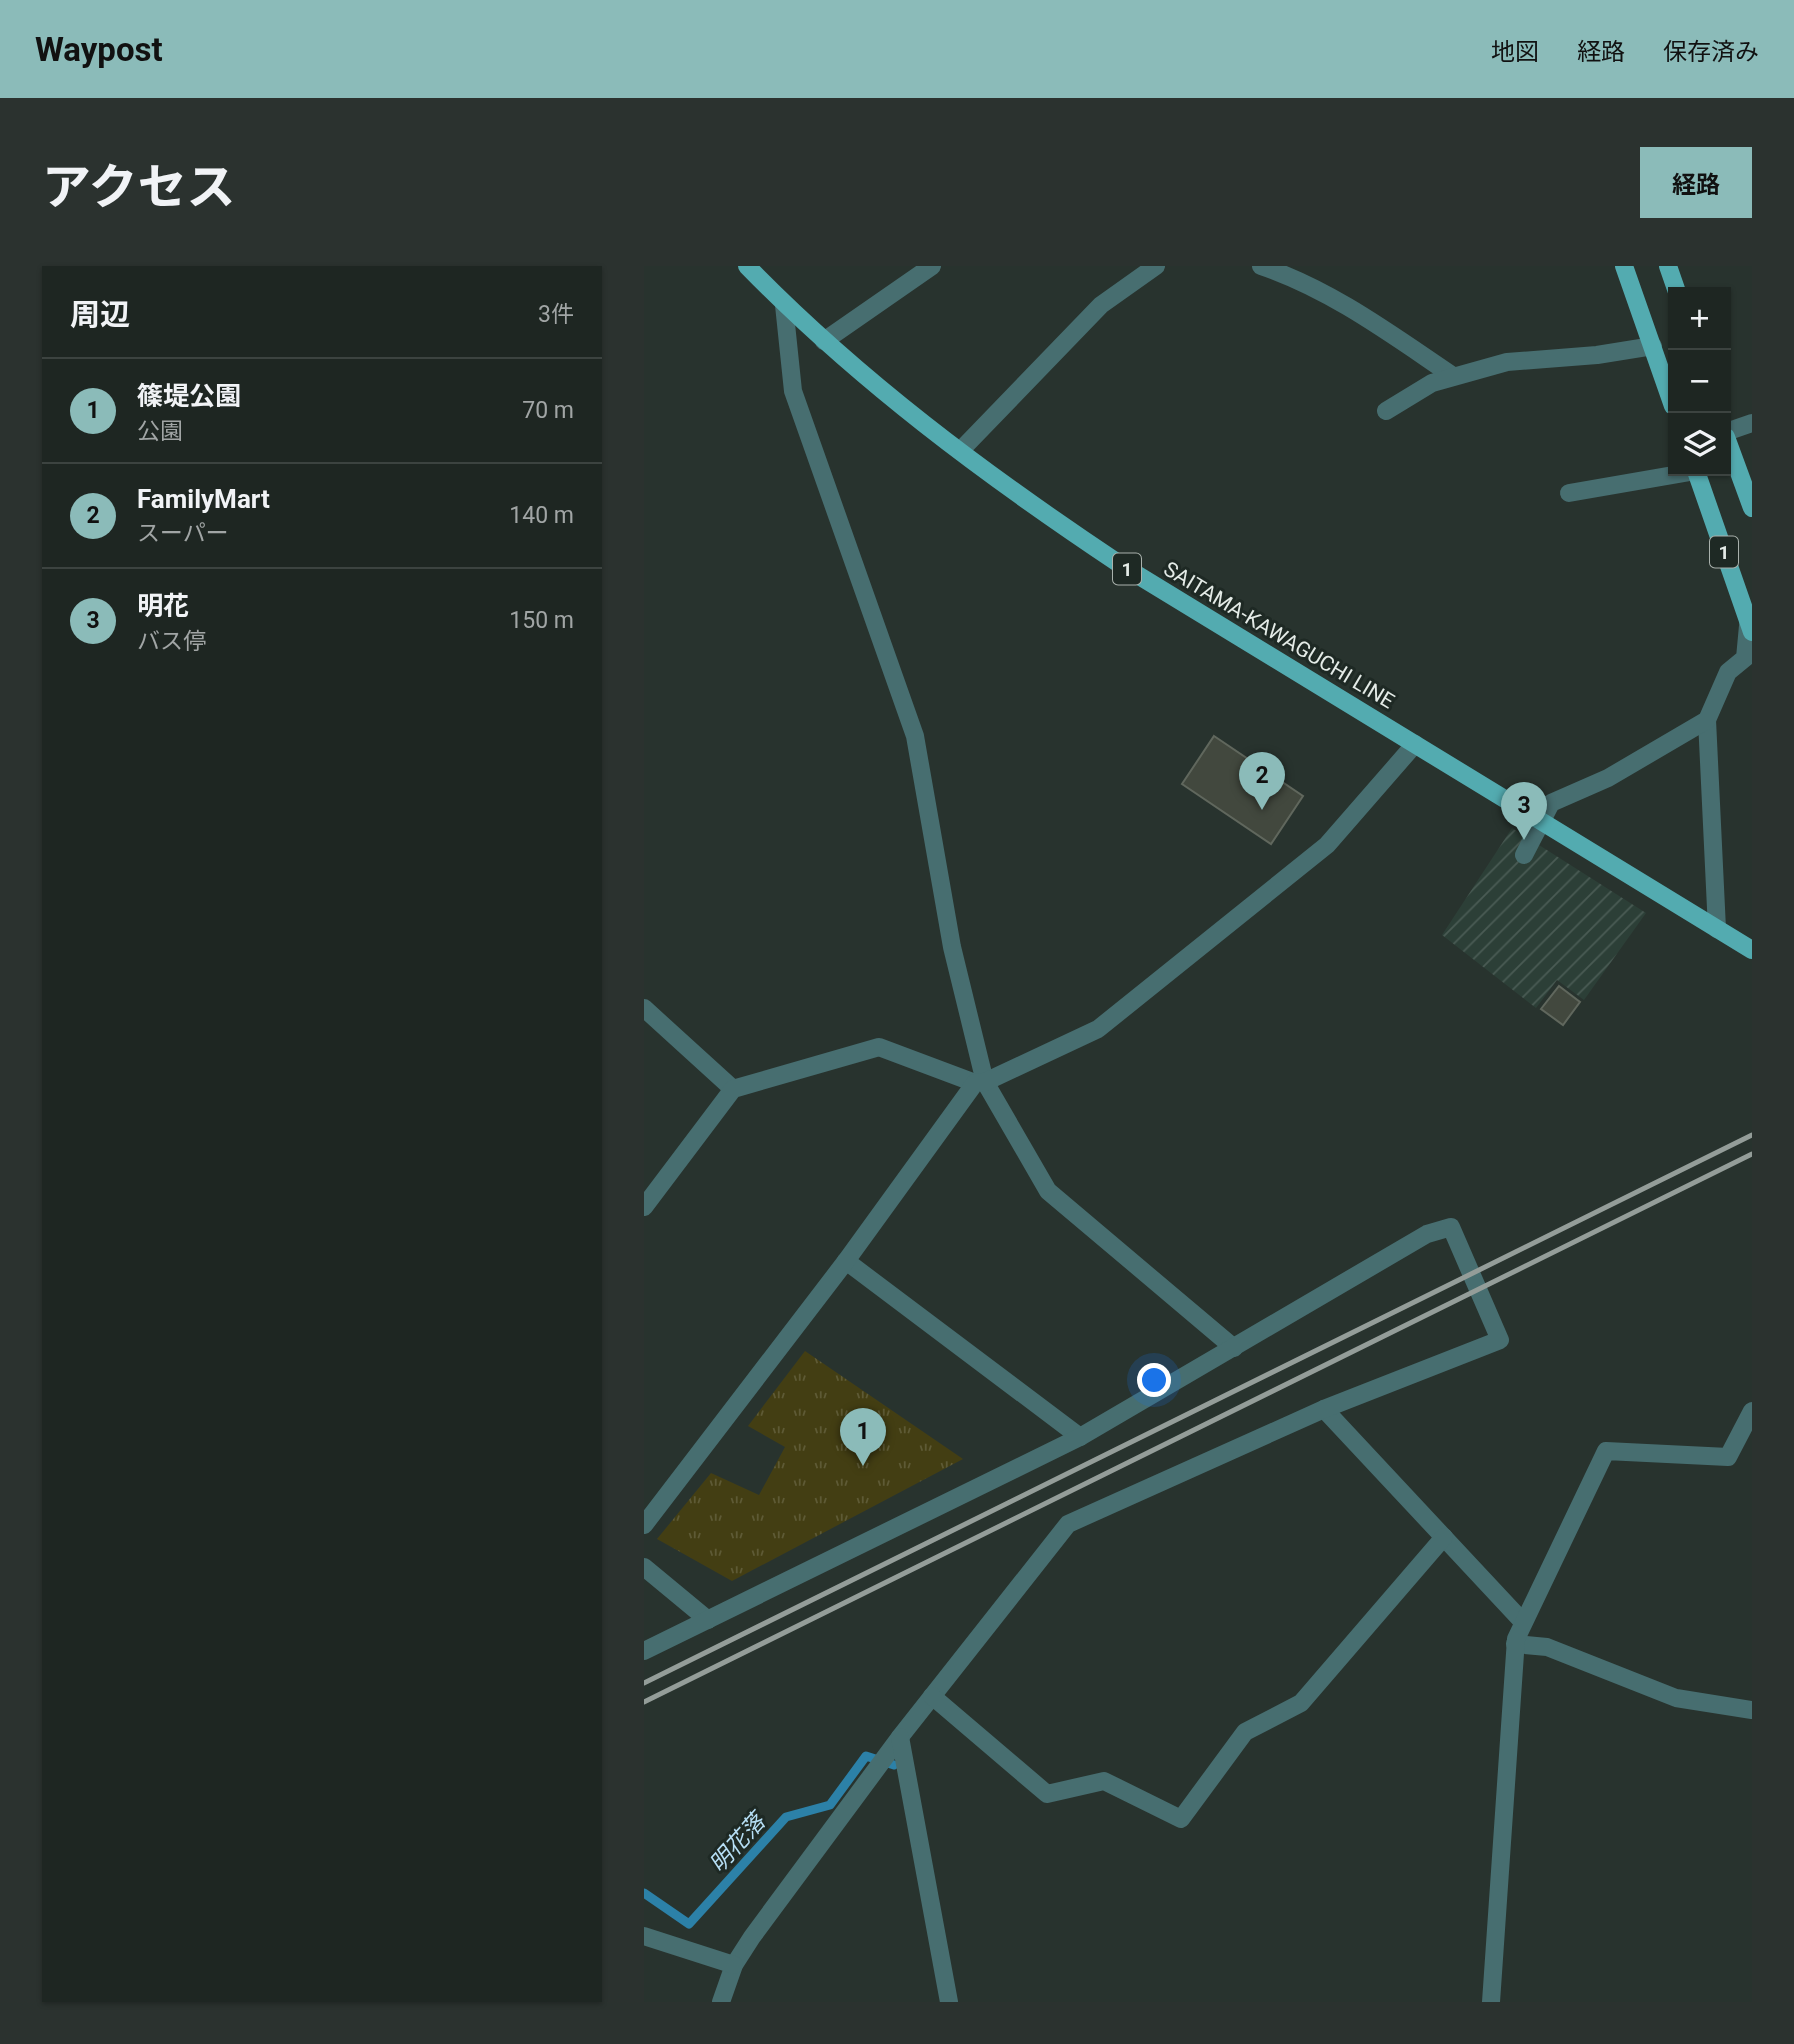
<!DOCTYPE html>
<html lang="ja">
<meta charset="utf-8">
<style>
:root{--surface:#1e2622;--page:#2b322f;--text:#f1f3f6;--muted:#a1a5a5;--line:#3c4340;--accent:#8bbbb9}
body{margin:0;font-family:Roboto,"Noto Sans JP",sans-serif;background:var(--page);color:var(--text)}
.controls{position:absolute;right:21px;top:21px;display:grid;overflow:hidden;border-radius:0px;box-shadow:0 2px 5px #0004}
.controls button{width:63px;height:63px;display:grid;place-items:center;padding:0;border:0;border-bottom:2px solid var(--line);background:var(--surface);color:var(--text);font:35px sans-serif}
.you{position:absolute;left:511px;top:1115px;width:24px;height:24px;margin:-18px;border:5px solid #fff;border-radius:50%;background:#1a73e8;box-shadow:0 0 0 10px #1a73e833}
.badge{display:grid;place-items:center;width:46px;height:46px;border-radius:50%;background:var(--accent);color:#111;font-size:23px;font-weight:700}
.pin{position:absolute;translate:-50% -58px;filter:drop-shadow(0 2px 4px #0008)}
.pin::after{content:'';position:absolute;top:37px;width:24px;height:21px;background:inherit;clip-path:polygon(0 0,100% 0,50% 100%)}
.list{margin:0;padding:0;list-style:none}
h2{display:flex;justify-content:space-between;align-items:center;height:91px;margin:0;padding:0 28px;font-size:30px}
h2 small{font-size:23px;font-weight:400;color:var(--muted)}
.list li{display:grid;grid-template-columns:46px 1fr auto;gap:21px;align-items:center;box-sizing:border-box;height:105px;padding:0 28px;border-top:2px solid var(--line)}
.list b{display:block;font-size:26px;white-space:nowrap}
.list p{margin:0;font-size:23px;white-space:nowrap;color:var(--muted)}
.list em{font-size:23px;font-style:normal;color:var(--muted)}
.icon{flex:none;width:38px;height:38px;fill:none;stroke:currentColor;stroke-width:2;stroke-linecap:round;stroke-linejoin:round}
.map{position:relative;flex:none;width:1108px;height:1736px;overflow:hidden;border-radius:0px}
header{display:flex;align-items:center;gap:42px;box-sizing:border-box;height:98px;padding:0 35px;background:var(--accent);color:#111}
header strong{font-size:33px}
nav{display:flex;gap:38px;margin-inline-start:auto;font-size:24px}
.intro{display:flex;align-items:center;justify-content:space-between;box-sizing:border-box;height:168px;padding:0 42px}
h1{margin:0;font-size:49px}
.button{padding:18px 32px;border-radius:0px;background:var(--accent);color:#111;font-size:24px;font-weight:700}
main{display:flex;gap:42px;padding:0 42px}
aside{flex:1;background:var(--surface);border-radius:0px;box-shadow:0 2px 5px #0004}
.map>svg:first-child{display:block}
.industrial{fill:url(#industrial-furrows)}
.park{fill:url(#park-tufts)}
.lines{fill:none;stroke-linecap:round;stroke-linejoin:round}
.stream{stroke:#2c81a8;stroke-width:9}
.building{fill:#42483e;stroke:#60675d;stroke-width:2}
.minor{stroke:#476e70;stroke-width:18}
.major{stroke:#53abb0;stroke-width:18}
.rail{stroke:#949d99;stroke-width:5}
.labels{text-anchor:middle;stroke-width:6;stroke-linejoin:round;paint-order:stroke}
.shield{fill:#1e2924;stroke:#a9b1ac;stroke-width:2}
.shield-label{font-size:19px;font-weight:bold;fill:#e4ebe7}
.street-label{font-size:21px;fill:#e4ebe7;stroke:#1e2924}
.water-label{font-size:23px;font-style:italic;fill:#b6def4;stroke:#1e2924}
</style>
<header>
<strong>Waypost</strong>
<nav><a>地図</a><a>経路</a><a>保存済み</a></nav>
</header>
<div class="intro"><h1>アクセス</h1><a class="button">経路</a></div>
<main>
<aside>
<h2>周辺<small>3件</small></h2>
<ul class="list">
<li><span class="badge">1</span><div><b>篠堤公園</b><p>公園</p></div><em>70 m</em></li>
<li><span class="badge">2</span><div><b>FamilyMart</b><p>スーパー</p></div><em>140 m</em></li>
<li><span class="badge">3</span><div><b>明花</b><p>バス停</p></div><em>150 m</em></li>
</ul>
</aside>
<div class="map">
<svg width="1108" height="1736" viewBox="0 0 1108 1736">
<defs>
<pattern id="industrial-furrows" width="10" height="10" patternUnits="userSpaceOnUse" patternTransform="scale(1.75)"><rect width="10" height="10" fill="#2c3f37"/><path d="M-1 1l2-2M0 10L10 0M9 11l2-2" fill="none" stroke="#4a5b54"/></pattern>
<pattern id="park-tufts" width="24" height="20" patternUnits="userSpaceOnUse" patternTransform="scale(1.75)"><rect width="24" height="20" fill="#433e13"/><path d="M3 7l-1-3M5 7V3M7 7l1-3M15 17l-1-3M17 17v-4M19 17l1-3" fill="none" stroke="#5e5a35"/></pattern>
</defs>
<rect width="100%" height="100%" fill="#28332e"/>
<polygon class="industrial" points="868,562 1002,647 940,734 913,714 892,742 798,669"/>
<polygon class="park" points="161,1085 319,1193 88,1315 13,1273 67,1207 115,1229 141,1181 104,1160"/>
<g class="lines">
<polyline class="stream" points="0,1627 45,1658 142,1551 186,1539 222,1490 250,1499"/>
</g>
<g class="building">
<polygon points="570,470 659,530 627,578 538,518"/>
<polygon points="915,720 936,736 919,759 897,743"/>
</g>
<g class="lines">
<g class="minor">
<path d="M617 0C688 24 748 69 809 110"/>
<polyline points="140,39 149,125 271,470 308,681 341,816 404,925 590,1082"/>
<polyline points="180,75 288,0"/>
<polyline points="742,145 788,117 863,96 953,89 1009,80"/>
<polyline points="1082,166 1108,157"/>
<polyline points="316,185 457,39 512,0"/>
<polyline points="925,227 1052,205"/>
<polyline points="1063,454 1073,663"/>
<polyline points="880,589 907,537 964,512 1063,454 1084,406 1101,392 1105,349"/>
<polyline points="0,742 89,823"/>
<polyline points="0,941 89,823 235,781 331,817"/>
<polyline points="202,995 436,1171"/>
<polyline points="680,1143 879,1356"/>
<polyline points="0,1259 202,995 331,817 341,816 454,763 683,579 771,478"/>
<polyline points="0,1301 64,1354"/>
<polyline points="871,1378 903,1381 1032,1432 1108,1444"/>
<polyline points="0,1385 436,1171 783,968 807,961 856,1074 680,1143 424,1258 256,1471 108,1671 90,1699 77,1736"/>
<polyline points="288,1430 403,1528 460,1515 537,1553 601,1466 657,1437 800,1271"/>
<polyline points="256,1471 305,1736"/>
<polyline points="0,1670 90,1699"/>
<polyline points="847,1736 872,1373 962,1185 1084,1191 1108,1145"/>
</g>
<g class="major">
<path d="M103 0C214 114 342 209 474 297L1108 684"/>
<polyline points="980,0 1029,140"/>
<polyline points="1024,0 1033,26"/>
<polyline points="1082,171 1108,242"/>
<polyline points="1052,205 1108,366"/>
</g>
<g class="rail">
<polyline points="0,1417 1108,869"/>
<polyline points="0,1436 1108,888"/>
</g>
</g>
<g class="labels">
<g class="shield">
<rect x="1066" y="270.5" width="28" height="31" rx="5"/>
<rect x="469" y="287.5" width="28" height="31" rx="5"/>
</g>
<g class="shield-label">
<text x="1080" y="293">1</text>
<text x="483" y="310">1</text>
</g>
<g class="street-label">
<text transform="translate(635 369) rotate(31)" y="7">SAITAMA-KAWAGUCHI LINE</text>
</g>
<g class="water-label">
<text transform="translate(93 1577) rotate(-48)" y="8">明花落</text>
</g>
</g>
</svg>
<div class="controls">
<button>+</button>
<button>−</button>
<button><svg class="icon" aria-label="layers" viewBox="0 0 24 24"><path d="M12 4l9 5-9 5-9-5zM3 14l9 5 9-5"/></svg></button>
</div>
<div class="you"></div>
<div class="pin badge" style="left:219px;top:1200px">1</div>
<div class="pin badge" style="left:618px;top:544px">2</div>
<div class="pin badge" style="left:880px;top:574px">3</div>
</div>
</main>
